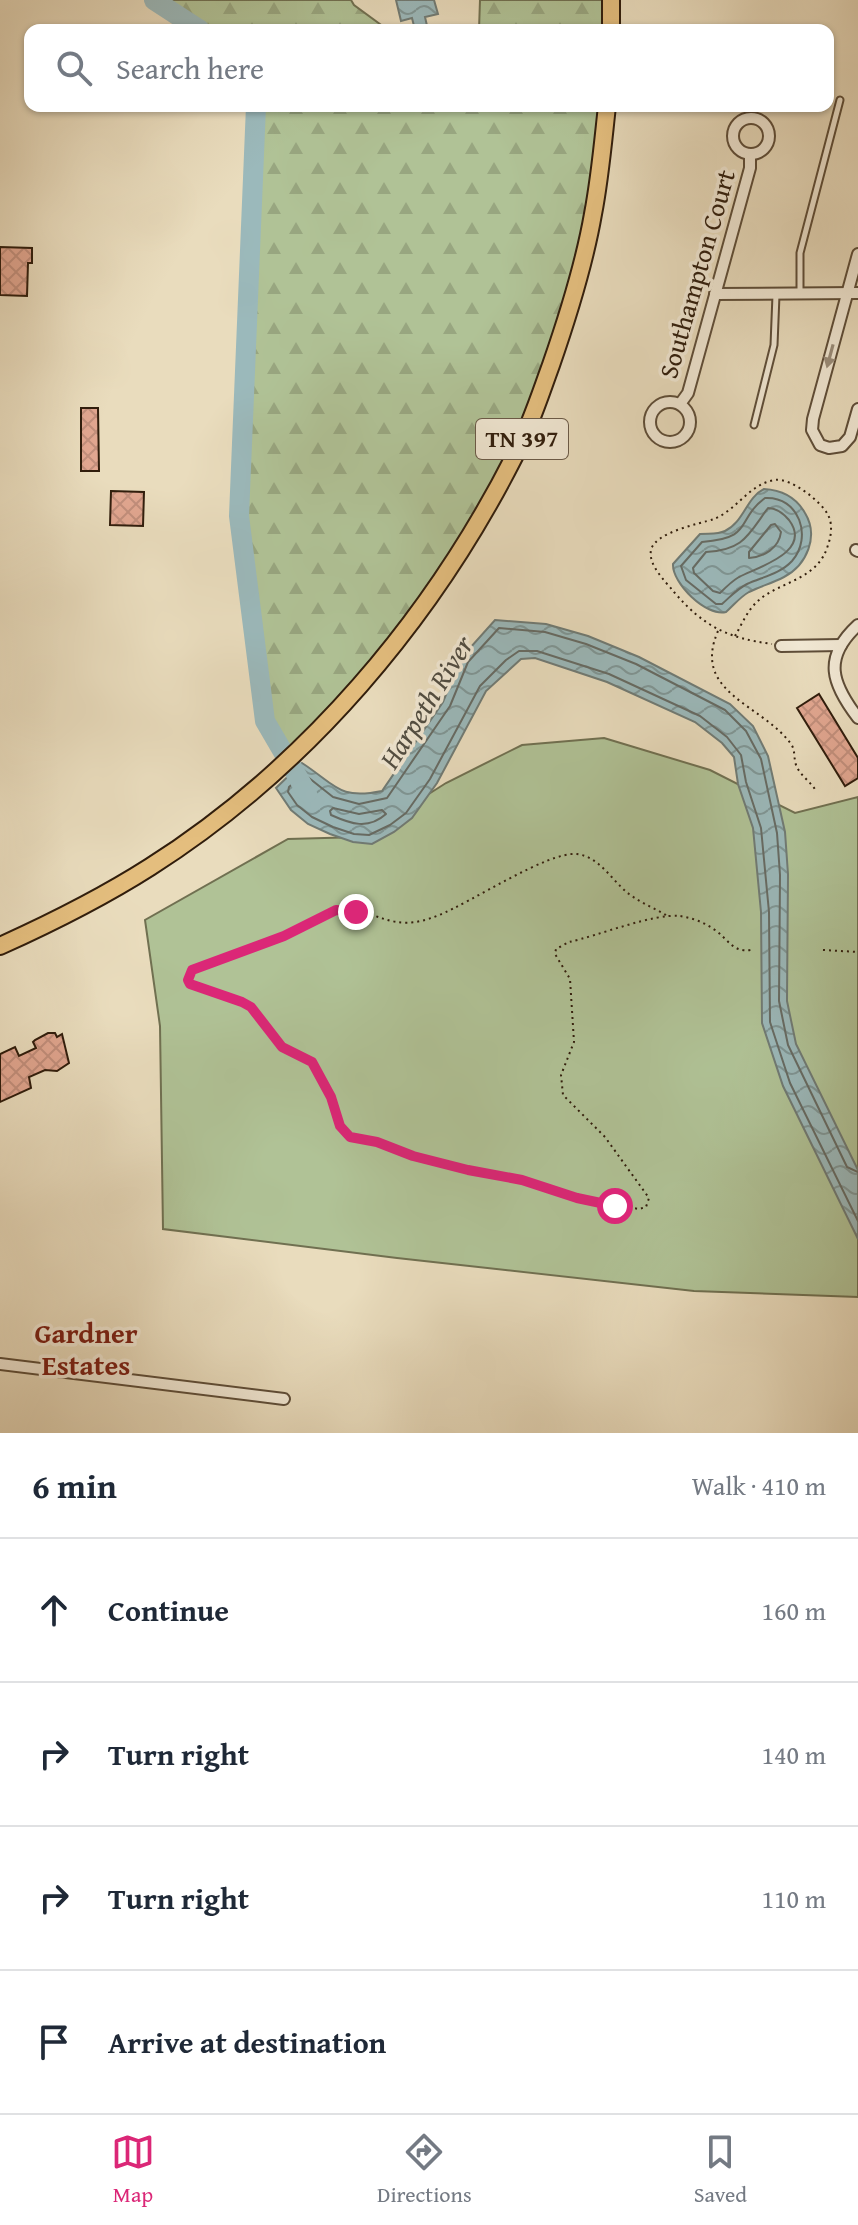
<!DOCTYPE html>
<meta charset="utf-8">
<style>
:root{--surface:#fff;--page:#f6f6f7;--text:#1f2937;--muted:#747a83;--line:#e0e1e3;--accent:#db2777}
body{margin:0;font-family:"Gentium Book Plus",serif;background:var(--page);color:var(--text)}
.stop{position:absolute;width:24px;height:24px;margin:-18px;border:6px solid #db2777;border-radius:50%;background:#fff}
.stop.end{background:#db2777;border-color:#fff;box-shadow:0 2px 8px #0008}
.list{margin:0;padding:0;list-style:none}
h2{display:flex;justify-content:space-between;align-items:center;height:104px;margin:0;padding:0 32px;font-size:34px}
h2 small{font-size:26px;font-weight:400;color:var(--muted)}
.list li{display:grid;grid-template-columns:52px 1fr auto;gap:24px;align-items:center;box-sizing:border-box;height:144px;padding:0 32px;border-top:2px solid var(--line)}
.list b{display:block;font-size:30px;white-space:nowrap}
.list em{font-size:26px;font-style:normal;color:var(--muted)}
.icon{flex:none;width:44px;height:44px;fill:none;stroke:currentColor;stroke-width:2;stroke-linecap:round;stroke-linejoin:round}
.map{position:relative;flex:none;width:858px;height:1433px;overflow:hidden}
.search{position:absolute;background:var(--surface);box-shadow:0 2px 6px #0004;left:24px;right:24px;top:24px;height:88px;display:flex;align-items:center;gap:20px;box-sizing:border-box;padding:0 28px;border-radius:16px;color:var(--muted);font-size:30px}
.sheet{height:680px;background:var(--surface)}
nav{display:flex;justify-content:space-around;align-items:center;box-sizing:border-box;height:112px;border-top:2px solid var(--line);background:var(--surface);font-size:22px;color:var(--muted)}
nav a{display:grid;justify-items:center;gap:4px}
nav .on{color:var(--accent)}
.map>svg:first-child{display:block}
.green{fill:#b0c296;stroke:#707051;stroke-width:2}
.forest{fill:url(#forest-firs);stroke:#707051;stroke-width:2}
.water{fill:url(#water-waves);stroke:#707b75;stroke-width:2}
.lines{fill:none;stroke-linecap:round;stroke-linejoin:round}
.shore{stroke:#666b64;stroke-width:2}
.river{stroke:#9bb9bb;stroke-width:20}
.building{fill:url(#building-cross-hatch);stroke:#301d0c;stroke-width:2}
.lane-casing{stroke:#5e4d38;stroke-width:9}
.street-casing{stroke:#5e4d38;stroke-width:14}
.primary-casing{stroke:#301d0c;stroke-width:20}
.path{stroke:#301d0c;stroke-width:2;stroke-dasharray:2 4;stroke-linecap:butt}
.lane{stroke:#f1e8d4;stroke-width:5}
.street{stroke:#f1e8d4;stroke-width:10}
.primary{stroke:#e4be7e;stroke-width:16}
.oneway{fill:#9a8d7a}
.route{stroke:#db2777;stroke-width:10}
.labels{text-anchor:middle;stroke-width:7;stroke-linejoin:round;paint-order:stroke}
.shield{fill:#f1e8d4;stroke:#6a5a48;stroke-width:2}
.shield-label{font-size:24px;font-weight:bold;fill:#301d0c}
.street-label{font-size:26px;fill:#301d0c;stroke:#f1e8d4}
.water-label{font-size:28px;font-style:italic;fill:#504c41;stroke:#f1e8d4}
.neighbourhood-label{font-size:28px;font-weight:bold;fill:#7a1f14;stroke:#f1e8d4}
</style>
<div class="map">
<svg width="858" height="1433" viewBox="0 0 858 1433">
<defs>
<pattern id="forest-firs" width="22" height="20" patternUnits="userSpaceOnUse" patternTransform="scale(2)"><rect width="22" height="20" fill="#b0c296"/><path d="M5 1l3.5 6h-7zM16 11l3.5 6h-7z" fill="#98a680"/></pattern>
<pattern id="water-waves" width="16" height="10" patternUnits="userSpaceOnUse" patternTransform="scale(2)"><rect width="16" height="10" fill="#9bb9bb"/><path d="M0 5q4-4 8 0t8 0" fill="none" stroke="#7f9696"/></pattern>
<pattern id="building-cross-hatch" width="8" height="8" patternUnits="userSpaceOnUse" patternTransform="scale(2)"><rect width="8" height="8" fill="#e1a690"/><path d="M0 0l8 8M0 8l8-8" fill="none" stroke="#c18e7b"/></pattern>
</defs>
<rect width="100%" height="100%" fill="#e9dcbd"/>
<filter id="stains"><feTurbulence type="fractalNoise" baseFrequency=".0025" numOctaves="4"/><feColorMatrix values="0 0 0 0 .2 0 0 0 0 .09 0 0 0 0 .02 0 0 0 .5 -.17"/></filter>
<radialGradient id="worn" r=".72"><stop offset=".6" stop-color="#630" stop-opacity="0"/><stop offset="1" stop-color="#630" stop-opacity=".3"/></radialGradient>
<polygon class="green" points="604,738 710,770 795,813 858,797 858,1297 694,1291 397,1258 163,1229 160,1026 145,920 288,839 361,837 446,783 522,745"/>
<g class="forest">
<polygon points="154,0 351,0 354,5 388,30 200,30"/>
<polygon points="480,0 611,0 611,30 479,30"/>
<polygon points="256,106 607,106 593,214 516,454 420,610 288,757 265,721 239,516"/>
</g>
<g class="water">
<polygon points="396,0 434,0 438,14 425,17 428,30 415,30 412,18 401,21"/>
<path d="M764 489C782 490 796 497 805 513 819 536 807 565 784 577 773 583 761 586 749 592 740 597 734 605 726 612 706 617 672 583 673 564L700 534C708 533 717 535 725 531 744 522 746 498 764 489Z"/>
<path d="M495 620 546 624 588 636 639 657 730 704 753 726 768 756 785 832 788 874 787 1001 796 1044 858 1170V1239L783 1086 762 1023 761 912 753 828 738 784 734 757 722 743 695 722 607 682 535 658 521 659 486 691 437 783 412 818 394 832 372 844 353 842 330 834 308 824 291 810 276 788 302 763C336 785 338 800 382 791L443 702 461 658Z"/>
</g>
<g class="lines">
<g class="shore">
<path d="M765 498C799 496 813 537 792 561 780 574 762 577 747 584 737 589 730 597 722 604H716L686 580 681 566 702 542C755 538 735 520 765 498Z"/>
<path d="M768 508C776 508 783 513 789 520 813 552 758 567 739 577 732 581 726 587 720 593L713 591 694 573 693 568 706 552C744 550 748 535 768 508Z"/>
<path d="M775 524 781 532C779 548 764 557 749 558V552L771 525Z"/>
<path d="M333 808 359 814 382 810 386 814C368 830 351 824 331 815L330 811Z"/>
<polyline points="858,1172 847,1167 788,1045 779,1001 780,875 777,833 761,759 746,731 725,710 636,664 586,644 545,632 499,628 468,662 450,706 387,798 359,804 333,797 304,774 289,787 288,792 297,805 312,817 333,827 354,834 369,835 390,825 406,813 430,779 480,686 506,660 519,651 537,651 609,674 700,716 727,737 741,755 746,782 761,828 769,912 770,1022 790,1083 858,1221"/>
</g>
<g class="river">
<polyline points="154,0 200,30"/>
<polyline points="256,106 239,516 265,721 307,793"/>
</g>
</g>
<g class="building">
<polygon points="0,247 32,248 32,263 28,263 27,296 0,295"/>
<polygon points="81,408 98,408 99,471 81,471"/>
<polygon points="111,491 144,492 143,526 110,525"/>
<polygon points="819,694 858,758 858,778 845,786 797,708"/>
<polygon points="48,1033 55,1033 57,1037 62,1034 69,1063 57,1071 45,1070 29,1077 31,1088 0,1102 0,1054 15,1047 19,1056 36,1048 33,1042 35,1040"/>
</g>
<g class="lines">
<g class="lane-casing">
<g id="lane">
<polyline points="800,293 800,253 840,100"/>
<polyline points="754,425 774,345 776,295"/>
</g>
</g>
<g class="street-casing">
<g id="street">
<circle cx="751" cy="136" r="18"/>
<polyline points="858,254 813,419 812,430 820,445 829,448 842,446 850,437 858,409"/>
<polyline points="715,294 858,293"/>
<circle cx="670" cy="422" r="20"/>
<polyline points="680,404 688,393 750,168 750,154"/>
<polyline points="856,550 858,551"/>
<path d="M858 625C822 658 832 684 858 718"/>
<polyline points="781,646 841,645"/>
<polyline points="0,1364 284,1399"/>
</g>
</g>
<g class="primary-casing">
<g id="primary">
<polyline points="611,30 611,0"/>
<path d="M0 946C51 923 103 897 150 867 306 768 432 619 515 455 530 427 540 395 551 365 568 316 584 266 593 214 600 178 603 142 607 106"/>
</g>
</g>
<g class="path">
<path d="M718 631C691 693 762 704 791 744 796 751 793 760 797 767 801 776 811 782 816 791"/>
<path d="M735 636C742 624 748 609 759 600 781 581 818 580 828 545 831 537 833 524 828 515 822 502 790 477 775 480 749 484 737 510 714 519 699 524 655 532 651 550 648 565 665 581 674 592 703 626 727 638 772 644"/>
<path d="M666 915C654 908 641 903 629 894 612 881 600 857 577 854 548 851 470 903 439 915 389 936 379 907 338 910 320 911 301 929 284 937 254 950 223 961 192 970L188 980 190 984 242 1002 251 1007 282 1047 312 1062 331 1097 340 1126 350 1137 377 1142 413 1156 468 1170 522 1180 577 1198 639 1209 646 1207 649 1198 605 1137 563 1095 561 1075 574 1042 570 979 555 954 556 949 569 942C597 936 654 913 680 916 692 918 704 922 715 930 728 939 733 953 751 950"/>
<polyline points="823,950 858,952"/>
</g>
<use href="#lane" class="lane"/>
<use href="#street" class="street"/>
<use href="#primary" class="primary"/>
</g>
<defs><path id="oneway-solid" d="M-6-.8H1V-3.2L6.5 0L1 3.2V.8H-6Z" transform="scale(2)"/></defs>
<use class="oneway" href="#oneway-solid" transform="translate(830 356) rotate(105)"/>
<g class="lines">
<polyline class="route" points="356,912 336,910 284,936 192,970 188,980 190,984 242,1002 251,1007 282,1047 312,1062 331,1097 340,1126 350,1137 377,1142 413,1156 468,1170 522,1180 577,1198 615,1206"/>
</g>
<g class="labels">
<rect class="shield" x="476" y="419" width="92" height="40" rx="6"/>
<g class="shield-label">
<text x="522" y="447">TN 397</text>
</g>
<g class="street-label">
<text transform="translate(697 274) rotate(-74)" y="9">Southampton Court</text>
</g>
<g class="water-label">
<text transform="translate(426 702) rotate(-58)" y="10">Harpeth River</text>
</g>
<g class="neighbourhood-label">
<text x="86" y="1343">Gardner<tspan x="86" dy="32">Estates</tspan></text>
</g>
</g>
<rect width="100%" height="100%" filter="url(#stains)"/>
<rect width="100%" height="100%" fill="url(#worn)"/>
</svg>
<div class="stop" style="left:615px;top:1206px"></div>
<div class="stop end" style="left:356px;top:912px"></div>
<div class="search"><svg class="icon" aria-label="search" viewBox="0 0 24 24"><circle cx="10" cy="10" r="6"/><path d="M15 15l6 6"/></svg>Search here</div>
</div>
<section class="sheet">
<h2>6 min<small>Walk · 410 m</small></h2>
<ul class="list">
<li><svg class="icon" aria-label="ahead" viewBox="0 0 24 24"><path d="M12 20V5M6 11l6-6 6 6"/></svg><div><b>Continue</b></div><em>160 m</em></li>
<li><svg class="icon" aria-label="right" viewBox="0 0 24 24"><path d="M7 20v-9h11M14 6l5 5-5 5"/></svg><div><b>Turn right</b></div><em>140 m</em></li>
<li><svg class="icon" aria-label="right" viewBox="0 0 24 24"><path d="M7 20v-9h11M14 6l5 5-5 5"/></svg><div><b>Turn right</b></div><em>110 m</em></li>
<li><svg class="icon" aria-label="arrive" viewBox="0 0 24 24"><path d="M6 21V4h12l-3 4 3 4H6"/></svg><div><b>Arrive at destination</b></div></li>
</ul>
</section>
<nav>
<a class="on"><svg class="icon" aria-label="map" viewBox="0 0 24 24"><path d="M3 6l6-2 6 2 6-2v14l-6 2-6-2-6 2zM9 4v14M15 6v14"/></svg>Map</a>
<a><svg class="icon" aria-label="directions" viewBox="0 0 24 24"><path d="M12 3l9 9-9 9-9-9zM9 14v-3h6M13 9l2 2-2 2"/></svg>Directions</a>
<a><svg class="icon" aria-label="saved" viewBox="0 0 24 24"><path d="M7 4h10v16l-5-4-5 4z"/></svg>Saved</a>
</nav>
